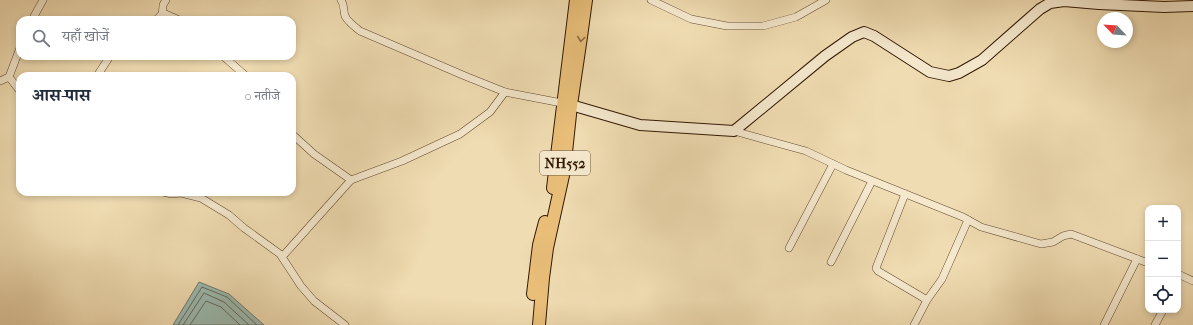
<!DOCTYPE html>
<html lang="hi">
<meta charset="utf-8">
<style>
:root{--surface:#fff;--page:#f6f6f7;--text:#1f2937;--muted:#747a83;--line:#e0e1e3}
body{margin:0;font-family:"IM FELL French Canon","Noto Serif Devanagari",serif;background:var(--page);color:var(--text)}
.controls{position:absolute;right:12px;bottom:12px;display:grid;overflow:hidden;border-radius:8px;box-shadow:0 2px 6px #0003}
.controls button{width:36px;height:36px;display:grid;place-items:center;padding:0;border:0;border-bottom:1px solid var(--line);background:var(--surface);color:var(--text);font:20px sans-serif}
.compass{position:absolute;left:1097px;top:12px;width:36px;height:36px;border-radius:50%;background:var(--surface);box-shadow:0 2px 6px #0003;rotate:295deg}
.list{margin:0;padding:0;list-style:none}
h2{display:flex;justify-content:space-between;align-items:center;height:52px;margin:0;padding:0 16px;font-size:17px}
h2 small{font-size:13px;font-weight:400;color:var(--muted)}
.icon{flex:none;width:22px;height:22px;fill:none;stroke:currentColor;stroke-width:2;stroke-linecap:round;stroke-linejoin:round}
.map{position:relative;flex:none;width:1193px;height:325px;overflow:hidden}
.search{position:absolute;background:var(--surface);box-shadow:0 2px 6px #0003;left:16px;top:16px;width:280px;height:44px;display:flex;align-items:center;gap:10px;box-sizing:border-box;padding:0 14px;border-radius:12px;color:var(--muted);font-size:15px}
.panel{position:absolute;background:var(--surface);box-shadow:0 2px 6px #0003;left:16px;top:72px;width:280px;height:124px;border-radius:12px}
.map>svg:first-child{display:block}
.water{fill:#9bbab1;stroke:#71796b}
.lines{fill:none;stroke-linecap:round;stroke-linejoin:round}
.shore{stroke:#66695a;stroke-width:1}
.street-casing{stroke:#61492e;stroke-width:8}
.secondary-casing{stroke:#311802;stroke-width:12}
.highway-casing{stroke:#311802;stroke-width:14}
.street{stroke:#f5e8cd;stroke-width:7}
.secondary{stroke:#f5e8cd;stroke-width:10}
.highway{stroke:#e8be79;stroke-width:12}
.oneway{stroke:#8c6b3e}
.labels{text-anchor:middle;stroke-width:4;stroke-linejoin:round;paint-order:stroke}
.shield{fill:#f5e8cd;stroke:#6c563f;stroke-width:1}
.shield-label{font-size:14px;font-weight:bold;fill:#311802}
</style>
<div class="map">
<svg width="1193" height="325" viewBox="0 0 1193 325">
<rect width="100%" height="100%" fill="#f0dcb2"/>
<filter id="stains"><feTurbulence type="fractalNoise" baseFrequency=".005" numOctaves="4"/><feColorMatrix values="0 0 0 0 .2 0 0 0 0 .09 0 0 0 0 .02 0 0 0 .5 -.17"/></filter>
<radialGradient id="worn" r=".72"><stop offset=".6" stop-color="#630" stop-opacity="0"/><stop offset="1" stop-color="#630" stop-opacity=".3"/></radialGradient>
<polygon class="water" points="199,282 229,294 264,325 173,325"/>
<g class="lines">
<g class="shore">
<polyline points="178,325 202,287 227,297 257,325"/>
<polyline points="183,325 204,293 224,302 249,325"/>
<polyline points="190,325 206,301 221,307 240,325"/>
</g>
<g class="street-casing">
<g id="street">
<path d="M341 0C345 6 343 10 345 16 348 22 355 27 360 31L465 76 505 92"/>
<polyline points="651,0 691,19 727,26 763,26 796,17 826,0"/>
<polyline points="162,17 163,5 166,0"/>
<polyline points="32,20 43,0"/>
<polyline points="156,20 163,13 179,20"/>
<polyline points="223,56 246,76"/>
<polyline points="97,76 110,56"/>
<polyline points="9,77 20,91"/>
<polyline points="0,81 9,77 20,48"/>
<polyline points="734,131 806,151 846,170 963,217 981,227 1041,244 1053,242 1063,236 1071,234 1148,263"/>
<polyline points="292,134 314,154 351,180"/>
<polyline points="163,192 172,194 181,193 201,198 229,215 244,228 280,254 301,286 314,301 345,325"/>
<polyline points="905,194 876,268 878,271 927,300"/>
<polyline points="789,248 833,164"/>
<polyline points="282,257 351,180 402,161 460,134 490,112 505,92 567,104"/>
<polyline points="831,262 872,181"/>
<polyline points="1178,274 1193,281"/>
<polyline points="914,325 927,300 942,279 968,220"/>
<polyline points="1104,325 1137,259"/>
<polyline points="1155,325 1163,310"/>
</g>
</g>
<g class="secondary-casing">
<polyline id="secondary" points="571,105 640,125 734,131 825,56 852,37 864,32 874,36 930,72 949,76 959,73 982,60 1040,9 1050,3 1064,1 1099,4 1164,7 1193,6"/>
</g>
<g class="highway-casing">
<g id="highway">
<polyline points="553,188 576,0"/>
<polyline points="533,294 539,245 545,222"/>
<polyline points="539,325 543,278 547,248 564,171 571,105 581,37 586,0"/>
</g>
</g>
<use href="#street" class="street"/>
<use href="#secondary" class="secondary"/>
<use href="#highway" class="highway"/>
</g>
<defs><path id="oneway-chevron" d="M-2-3.5L2.5 0L-2 3.5" fill="none" stroke-width="1.6" stroke-linecap="round" stroke-linejoin="round"/></defs>
<use class="oneway" href="#oneway-chevron" transform="translate(581 39) rotate(98)"/>
<g class="labels">
<rect class="shield" x="540" y="151" width="50" height="24" rx="3"/>
<g class="shield-label">
<text x="565" y="168">NH552</text>
</g>
</g>
<rect width="100%" height="100%" filter="url(#stains)"/>
<rect width="100%" height="100%" fill="url(#worn)"/>
</svg>
<div class="controls">
<button>+</button>
<button>−</button>
<button><svg class="icon" aria-label="locate" viewBox="0 0 24 24"><circle cx="12" cy="12" r="6"/><path d="M12 2v4M12 18v4M2 12h4M18 12h4"/></svg></button>
</div>
<svg class="compass" viewBox="-18 -18 36 36"><path d="M0-13l5 13h-10z" fill="#e53935"/><path d="M0 13l5-13h-10z" fill="#747a83"/></svg>
<div class="search"><svg class="icon" aria-label="search" viewBox="0 0 24 24"><circle cx="10" cy="10" r="6"/><path d="M15 15l6 6"/></svg>यहाँ खोजें</div>
<section class="panel">
<h2>आस-पास<small>0 नतीजे</small></h2>
<ul class="list">
</ul>
</section>
</div>
